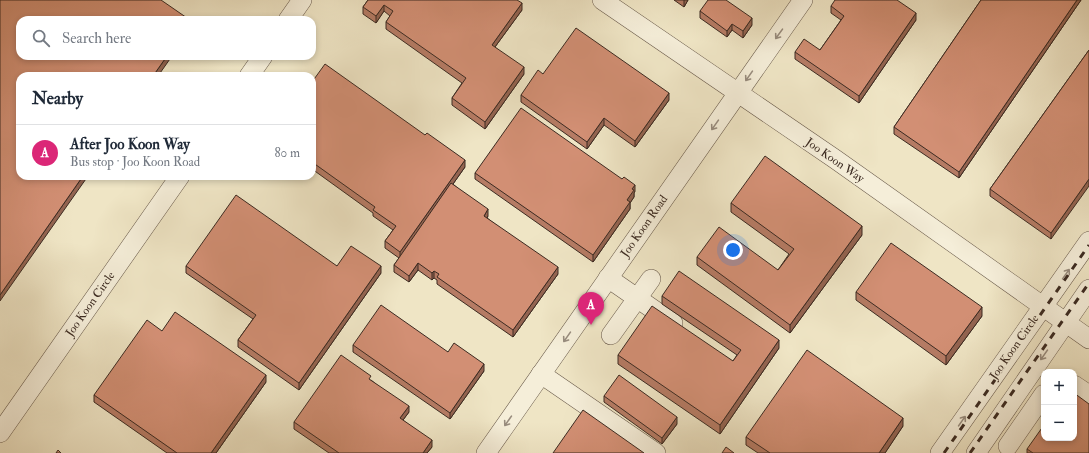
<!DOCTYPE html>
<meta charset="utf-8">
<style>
:root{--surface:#fff;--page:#f6f6f7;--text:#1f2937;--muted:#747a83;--line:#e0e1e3;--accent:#db2777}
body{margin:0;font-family:"IM FELL Double Pica",serif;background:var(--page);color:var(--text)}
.controls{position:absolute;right:12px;bottom:12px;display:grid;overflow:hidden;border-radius:8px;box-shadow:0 2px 6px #0003}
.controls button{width:36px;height:36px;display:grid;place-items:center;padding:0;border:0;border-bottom:1px solid var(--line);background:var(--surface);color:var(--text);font:20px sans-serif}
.you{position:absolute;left:733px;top:250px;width:14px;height:14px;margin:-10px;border:3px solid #fff;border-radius:50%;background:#1a73e8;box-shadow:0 0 0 6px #1a73e833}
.badge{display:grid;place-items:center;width:26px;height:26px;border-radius:50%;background:var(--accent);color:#fff;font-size:13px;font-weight:700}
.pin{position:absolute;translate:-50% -33px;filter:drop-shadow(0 1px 2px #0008)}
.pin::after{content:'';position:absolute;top:21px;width:14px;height:12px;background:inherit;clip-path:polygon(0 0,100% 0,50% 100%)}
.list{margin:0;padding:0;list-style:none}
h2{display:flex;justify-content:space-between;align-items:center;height:52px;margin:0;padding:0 16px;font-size:17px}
h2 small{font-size:13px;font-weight:400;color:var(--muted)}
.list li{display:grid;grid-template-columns:26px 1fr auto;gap:12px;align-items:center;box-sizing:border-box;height:56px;padding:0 16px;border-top:1px solid var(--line)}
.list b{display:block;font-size:15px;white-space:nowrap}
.list p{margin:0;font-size:13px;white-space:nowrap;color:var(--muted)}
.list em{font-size:13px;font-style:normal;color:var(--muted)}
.icon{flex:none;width:22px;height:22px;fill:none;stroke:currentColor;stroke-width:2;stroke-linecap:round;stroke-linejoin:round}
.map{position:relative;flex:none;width:1089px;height:453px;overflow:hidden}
.search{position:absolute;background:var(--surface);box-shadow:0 2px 6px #0003;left:16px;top:16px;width:300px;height:44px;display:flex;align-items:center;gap:10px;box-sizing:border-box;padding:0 14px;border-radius:12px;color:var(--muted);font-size:15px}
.panel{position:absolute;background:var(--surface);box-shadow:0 2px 6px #0003;left:16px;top:72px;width:300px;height:108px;border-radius:12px}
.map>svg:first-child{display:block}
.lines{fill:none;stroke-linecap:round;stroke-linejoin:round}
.minor-casing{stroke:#695a4b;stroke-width:20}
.minor{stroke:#f5eed9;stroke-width:19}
.rail{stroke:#3c2b22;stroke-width:3;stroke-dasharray:7 7;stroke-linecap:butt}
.wall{fill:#b57b64;stroke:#3c2b22}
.shaded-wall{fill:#936451;stroke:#3c2b22}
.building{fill:#d28f74;stroke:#3c2b22}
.oneway{stroke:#988c7e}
.labels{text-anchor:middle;stroke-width:3;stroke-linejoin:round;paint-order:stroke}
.street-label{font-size:12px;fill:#3c2b22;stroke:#f5eed9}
</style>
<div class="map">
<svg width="1089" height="453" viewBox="0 0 1089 453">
<rect width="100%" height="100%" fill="#efe5c5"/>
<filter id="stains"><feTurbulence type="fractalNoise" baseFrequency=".005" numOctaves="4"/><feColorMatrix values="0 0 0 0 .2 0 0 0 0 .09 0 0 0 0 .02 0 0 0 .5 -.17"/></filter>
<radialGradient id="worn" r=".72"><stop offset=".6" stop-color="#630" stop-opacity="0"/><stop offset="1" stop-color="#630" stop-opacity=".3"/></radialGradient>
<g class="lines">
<g class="minor-casing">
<g id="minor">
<polyline points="602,0 835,159 1089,339"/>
<polyline points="288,20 302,0"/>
<polyline points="249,76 263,56"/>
<polyline points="608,278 673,323"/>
<polyline points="611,335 651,279"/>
<polyline points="541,374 656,453"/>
<polyline points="1074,385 1089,395"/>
<polyline points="0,433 180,176"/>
<polyline points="1008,446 1044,394"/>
<polyline points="486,453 803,0"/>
<polyline points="940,453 1089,241"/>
<polyline points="976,453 1089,289"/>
</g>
</g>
<use href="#minor" class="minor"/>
<g class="rail">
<polyline points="944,453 1089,245"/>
<polyline points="970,453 1089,283"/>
</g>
</g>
<g class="wall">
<polygon points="368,0 522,10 495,47 524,74 485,129 452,105 452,98 462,83 386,29 386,22 390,16 384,11 376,23 363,14 363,7"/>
<polygon points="674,0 688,0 684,7"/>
<polygon points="981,0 1081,0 959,178 894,134 894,127"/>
<polygon points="831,6 916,20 859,103 795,59 795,52 820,50 841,20 831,13"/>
<polygon points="700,11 752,25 743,38 732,30 727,37 700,18"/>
<polygon points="1089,50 1051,239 990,196 990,189"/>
<polygon points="543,74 669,100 635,147 604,125 587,149 521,102 521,95"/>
<polygon points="312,82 465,167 453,184 488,216 487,218 558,274 513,337 437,284 437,280 434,278 432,280 418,270 409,282 394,272 394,265 399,258 385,248 385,241 393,230 373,216 373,213 312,169"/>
<polygon points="475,173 635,191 634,193 634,197 630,203 630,209 593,262 475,179"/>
<polygon points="731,203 862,235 790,333 697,265 697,257 778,270 789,254 731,212"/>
<polygon points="186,266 337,266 381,273 299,390 238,347 238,340 253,319 186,273"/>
<polygon points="856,292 982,316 946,365 856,300"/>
<polygon points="662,296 779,348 720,434 618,364 618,355 733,361 737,355 662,304"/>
<polygon points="162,331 266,382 216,453 167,453 94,402 94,395"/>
<polygon points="353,345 448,352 484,371 450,419 353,352"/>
<polygon points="371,380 409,412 403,420 432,447 427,453 329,453 294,429 294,422"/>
<polygon points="1044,392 1044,402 1043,402 1043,393"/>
<polygon points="604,396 677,424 662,444 604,402"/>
<polygon points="903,426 885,453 758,453 746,445 746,437"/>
<polygon points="1027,449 1089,453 1027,453"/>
</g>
<g class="shaded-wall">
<polygon points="684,0 688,0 684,7"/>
<polygon points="1077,0 1081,0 959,178 959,172"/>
<polygon points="522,3 522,10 492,51 492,45"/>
<polygon points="384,5 384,11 376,23 376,16"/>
<polygon points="916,13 916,20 859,103 859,96"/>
<polygon points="752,18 752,25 743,38 743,31"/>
<polygon points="732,24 732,30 727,37 727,31"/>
<polygon points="167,56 172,56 158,76 153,76"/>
<polygon points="524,67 524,74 485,129 485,122"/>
<polygon points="669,93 669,100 635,147 635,141"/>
<polygon points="604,118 604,125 587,149 587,142"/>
<polygon points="465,160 465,167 400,259 400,252"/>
<polygon points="83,176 88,176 0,301 0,295"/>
<polygon points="1089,179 1089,186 1051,239 1051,233"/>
<polygon points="635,185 635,191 634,193 634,197 630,203 630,209 593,262 593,255 627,200 632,189"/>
<polygon points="488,209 488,216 484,222 484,216"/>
<polygon points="862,226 862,235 790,333 790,325"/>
<polygon points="418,263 418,270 409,282 409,276"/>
<polygon points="381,266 381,273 299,390 299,383"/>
<polygon points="558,267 558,274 513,337 513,330"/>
<polygon points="434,271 434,278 432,280 432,273"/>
<polygon points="982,307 982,316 946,365 946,356"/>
<polygon points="779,340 779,348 720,434 720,425"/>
<polygon points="484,364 484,371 450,419 450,413"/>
<polygon points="266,375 266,382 216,453 211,453"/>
<polygon points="409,406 409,412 400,424 400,418"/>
<polygon points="677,417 677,424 662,444 662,438"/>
<polygon points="903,418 903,426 885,453 879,453"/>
<polygon points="432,440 432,447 427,453 423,453"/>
</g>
<g class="building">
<polygon points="0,0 161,0 190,20 20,20 20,56 167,56 153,76 20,76 20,176 83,176 0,295"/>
<polygon points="368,0 517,0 522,3 492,45 524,67 485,122 452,98 466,78 386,22 393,11 384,5 376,16 363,7"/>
<polygon points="708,0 726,0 752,18 743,31 732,24 727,31 700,11"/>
<polygon points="835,0 897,0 916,13 859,96 795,52 804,39 820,50 844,16 831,6"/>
<polygon points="981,0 1077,0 959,172 894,127"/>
<polygon points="576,28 669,93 635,141 604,118 587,142 521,95 538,70 543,74"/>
<polygon points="1089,50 1089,179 1051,233 990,189"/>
<polygon points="325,64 425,135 427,133 465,160 400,252 385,241 396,226 373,210 375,207 312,162 312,82"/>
<polygon points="521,108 622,179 624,177 635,185 632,189 634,190 627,200 630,202 593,255 475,173"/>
<polygon points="765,156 862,226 790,325 697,257 719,227 778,270 794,249 731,203"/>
<polygon points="451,183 488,209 484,216 558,267 513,330 437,277 439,274 434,271 432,273 418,263 409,276 394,265"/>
<polygon points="236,195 337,266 351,246 381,266 299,383 238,340 256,315 186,266"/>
<polygon points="891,243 982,307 946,356 856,292"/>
<polygon points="679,271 779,340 720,425 618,355 652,306 733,361 741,350 662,296"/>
<polygon points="381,305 448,352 454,343 484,364 450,413 353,345"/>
<polygon points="175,312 266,375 211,453 177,453 94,395 147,320 162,331"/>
<polygon points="807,350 903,418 879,453 770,453 746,437"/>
<polygon points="341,355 371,376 369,379 409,406 400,418 432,440 423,453 339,453 294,422"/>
<polygon points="619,375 677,417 662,438 604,396"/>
<polygon points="1074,393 1089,404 1089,453 1033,453 1027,449 1044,425 1044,438 1074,438"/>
<polygon points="583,410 644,453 553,453"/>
<polygon points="726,447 734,453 722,453"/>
<polygon points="58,450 61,453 56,453"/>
</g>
<defs><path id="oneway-shaft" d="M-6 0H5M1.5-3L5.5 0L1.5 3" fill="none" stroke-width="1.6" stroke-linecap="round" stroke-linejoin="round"/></defs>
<g class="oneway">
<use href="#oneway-shaft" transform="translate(779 34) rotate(126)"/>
<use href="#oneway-shaft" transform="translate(749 76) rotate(125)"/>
<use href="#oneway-shaft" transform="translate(715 125) rotate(125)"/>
<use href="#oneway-shaft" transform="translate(1066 274) rotate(-55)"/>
<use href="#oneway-shaft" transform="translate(567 337) rotate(125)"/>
<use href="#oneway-shaft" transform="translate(1044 355) rotate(125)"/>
<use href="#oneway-shaft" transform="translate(508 421) rotate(125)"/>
<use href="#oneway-shaft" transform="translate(962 421) rotate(-55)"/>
</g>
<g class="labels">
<g class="street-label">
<text transform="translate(835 160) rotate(35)" y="4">Joo Koon Way</text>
<text transform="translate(644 226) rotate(-55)" y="4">Joo Koon Road</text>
<text transform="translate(90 304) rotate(-55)" y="4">Joo Koon Circle</text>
<text transform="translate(1014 347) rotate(-55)" y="4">Joo Koon Circle</text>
</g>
</g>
<rect width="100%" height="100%" filter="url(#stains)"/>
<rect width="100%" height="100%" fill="url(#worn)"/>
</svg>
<div class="controls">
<button>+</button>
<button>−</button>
</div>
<div class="you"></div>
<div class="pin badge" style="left:591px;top:325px">A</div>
<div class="search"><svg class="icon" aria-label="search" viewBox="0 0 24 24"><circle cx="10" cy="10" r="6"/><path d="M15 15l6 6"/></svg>Search here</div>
<section class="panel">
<h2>Nearby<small></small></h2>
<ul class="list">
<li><span class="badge">A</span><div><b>After Joo Koon Way</b><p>Bus stop · Joo Koon Road</p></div><em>80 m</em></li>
</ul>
</section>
</div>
